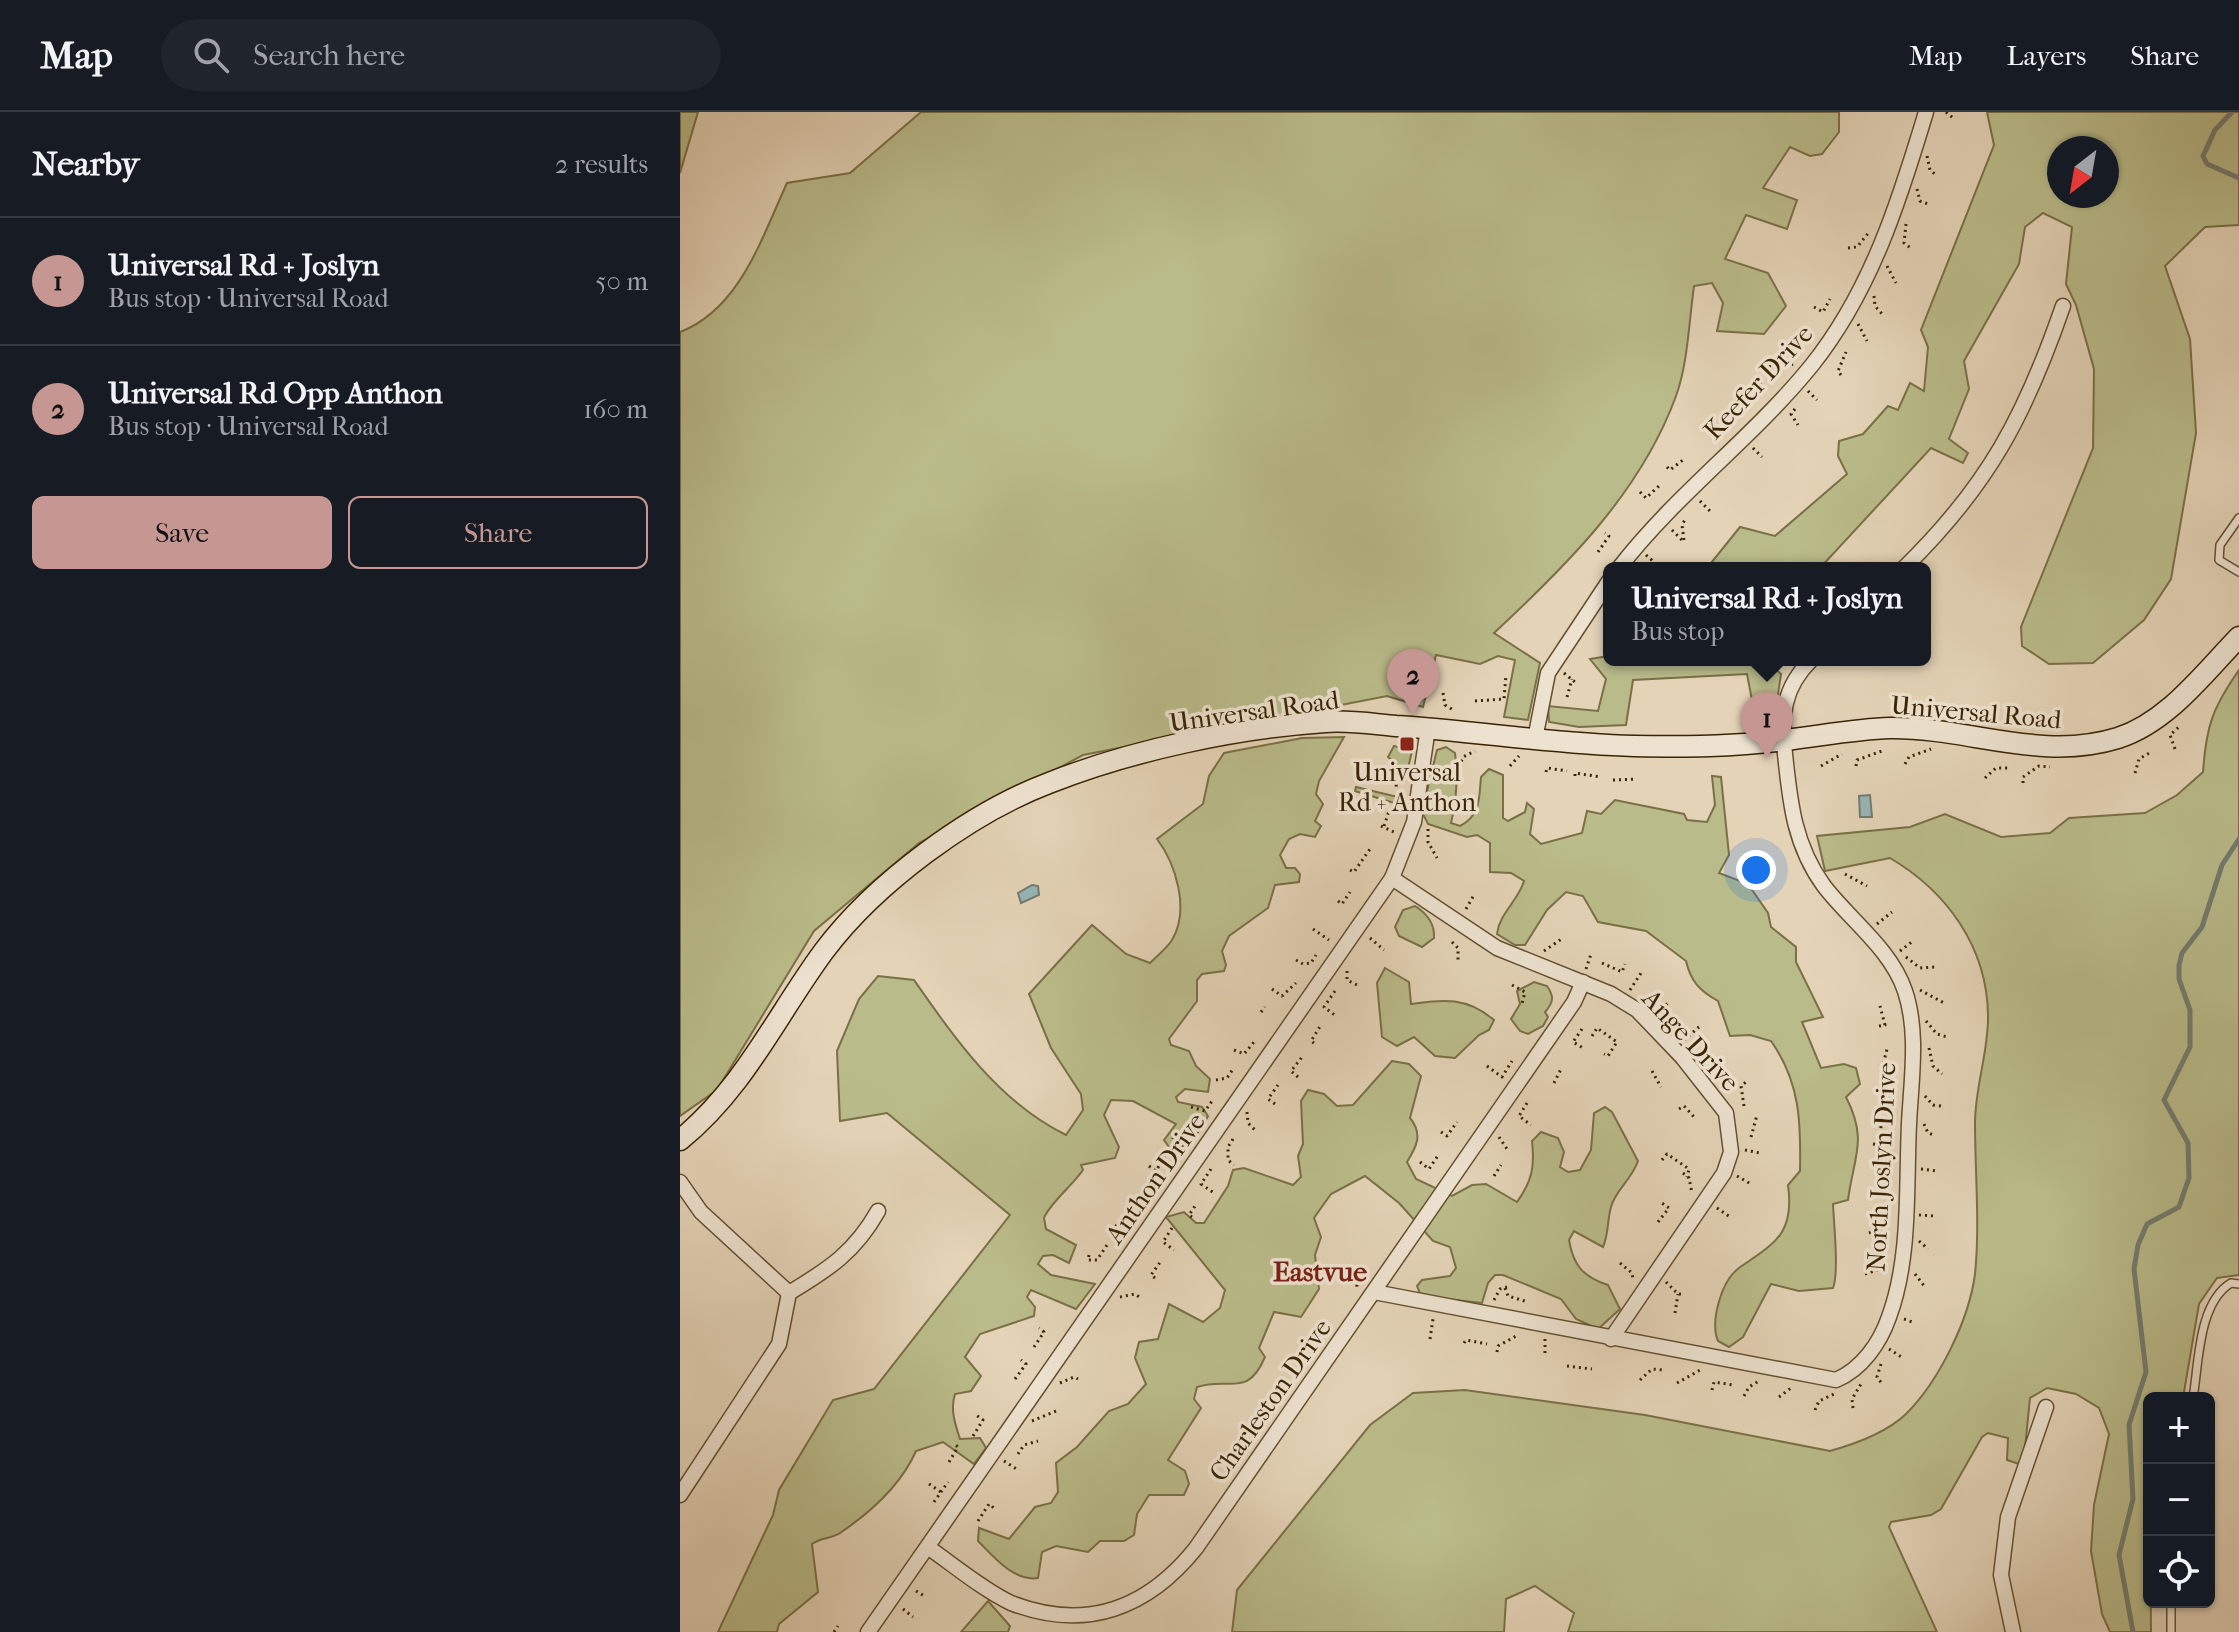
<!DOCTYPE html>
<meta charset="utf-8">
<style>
:root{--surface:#171b24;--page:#20242c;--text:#f1f3f6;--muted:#9ea1a6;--line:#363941;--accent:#c59692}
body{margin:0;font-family:"IM FELL French Canon",serif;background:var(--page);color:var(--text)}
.controls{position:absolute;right:24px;bottom:24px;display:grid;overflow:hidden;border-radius:12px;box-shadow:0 2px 6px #0004}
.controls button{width:72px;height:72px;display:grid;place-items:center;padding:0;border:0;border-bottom:2px solid var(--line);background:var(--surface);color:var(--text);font:40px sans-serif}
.compass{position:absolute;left:1367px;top:24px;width:72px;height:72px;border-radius:50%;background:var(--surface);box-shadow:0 2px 6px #0004;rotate:211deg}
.you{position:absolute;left:1076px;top:758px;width:28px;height:28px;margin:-20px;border:6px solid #fff;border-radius:50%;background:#1a73e8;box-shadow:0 0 0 12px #1a73e833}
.badge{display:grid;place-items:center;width:52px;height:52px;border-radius:50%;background:var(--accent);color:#111;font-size:26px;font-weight:700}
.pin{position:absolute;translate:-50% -66px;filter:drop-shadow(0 2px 4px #0008)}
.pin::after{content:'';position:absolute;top:42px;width:28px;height:24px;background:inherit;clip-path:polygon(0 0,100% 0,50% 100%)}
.popup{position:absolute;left:923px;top:450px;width:328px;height:104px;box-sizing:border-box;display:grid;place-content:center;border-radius:12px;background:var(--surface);filter:drop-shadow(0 2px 6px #0005);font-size:26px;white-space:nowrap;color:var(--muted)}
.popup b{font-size:30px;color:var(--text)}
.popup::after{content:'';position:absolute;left:50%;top:100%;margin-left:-16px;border:16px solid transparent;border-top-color:var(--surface)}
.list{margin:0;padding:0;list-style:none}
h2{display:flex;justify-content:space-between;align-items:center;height:104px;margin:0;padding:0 32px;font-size:34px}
h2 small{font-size:26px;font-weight:400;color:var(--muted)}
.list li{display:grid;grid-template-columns:52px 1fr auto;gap:24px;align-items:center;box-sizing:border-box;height:128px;padding:0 32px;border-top:2px solid var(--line)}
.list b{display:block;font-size:30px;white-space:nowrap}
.list p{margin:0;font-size:26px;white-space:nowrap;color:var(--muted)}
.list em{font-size:26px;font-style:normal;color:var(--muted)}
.actions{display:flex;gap:16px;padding:24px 32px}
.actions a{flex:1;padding:18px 0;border:2px solid var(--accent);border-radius:12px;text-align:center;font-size:28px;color:var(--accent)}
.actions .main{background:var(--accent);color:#111}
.icon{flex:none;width:44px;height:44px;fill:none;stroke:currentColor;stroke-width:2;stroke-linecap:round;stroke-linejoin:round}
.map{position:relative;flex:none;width:1559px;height:1520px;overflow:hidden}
header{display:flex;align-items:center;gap:48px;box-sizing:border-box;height:112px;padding:0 40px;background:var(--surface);border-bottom:2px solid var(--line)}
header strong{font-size:38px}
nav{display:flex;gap:44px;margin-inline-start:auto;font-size:28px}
.search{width:560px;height:72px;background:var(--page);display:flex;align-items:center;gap:20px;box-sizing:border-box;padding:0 28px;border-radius:44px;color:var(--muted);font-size:30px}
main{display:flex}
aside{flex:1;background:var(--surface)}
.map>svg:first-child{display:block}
.green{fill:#babb8a;stroke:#7a7046;stroke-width:2;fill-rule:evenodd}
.water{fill:#98b6b8;stroke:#727c70;stroke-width:2}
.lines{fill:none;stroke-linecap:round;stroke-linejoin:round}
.stream{stroke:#727c70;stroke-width:5}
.lane-casing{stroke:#645030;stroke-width:10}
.street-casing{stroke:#645030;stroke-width:17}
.secondary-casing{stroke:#3a2403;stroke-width:23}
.path{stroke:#3a2403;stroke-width:3;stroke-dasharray:2 4;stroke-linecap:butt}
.lane{stroke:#ede2d0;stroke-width:7}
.street{stroke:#ede2d0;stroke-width:14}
.secondary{stroke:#ede2d0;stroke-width:20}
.poi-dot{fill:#8f2418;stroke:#ede2d0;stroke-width:3}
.labels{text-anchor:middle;stroke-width:7;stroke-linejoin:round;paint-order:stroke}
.street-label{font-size:26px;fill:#3a2403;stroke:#ede2d0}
.poi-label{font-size:26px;fill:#3a2403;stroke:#ede2d0}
.neighbourhood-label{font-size:28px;font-weight:bold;fill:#7a1f14;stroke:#ede2d0}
</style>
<header>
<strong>Map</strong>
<div class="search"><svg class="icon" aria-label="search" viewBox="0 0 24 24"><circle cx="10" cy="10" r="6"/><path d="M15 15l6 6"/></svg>Search here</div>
<nav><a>Map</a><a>Layers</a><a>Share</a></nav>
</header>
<main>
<aside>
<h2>Nearby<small>2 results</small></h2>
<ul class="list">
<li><span class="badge">1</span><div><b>Universal Rd + Joslyn</b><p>Bus stop · Universal Road</p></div><em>50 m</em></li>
<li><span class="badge">2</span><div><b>Universal Rd Opp Anthon</b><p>Bus stop · Universal Road</p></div><em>160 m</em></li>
</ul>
<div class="actions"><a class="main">Save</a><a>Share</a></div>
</aside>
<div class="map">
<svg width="1559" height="1520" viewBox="0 0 1559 1520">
<rect width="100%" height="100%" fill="#e4d3b7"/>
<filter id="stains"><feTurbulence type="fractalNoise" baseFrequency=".0025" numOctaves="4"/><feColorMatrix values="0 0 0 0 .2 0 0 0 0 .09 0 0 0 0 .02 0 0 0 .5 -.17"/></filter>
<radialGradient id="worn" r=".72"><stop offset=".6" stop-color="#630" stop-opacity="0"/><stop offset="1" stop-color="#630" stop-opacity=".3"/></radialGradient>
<g class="green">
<polygon points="0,0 18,0 0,61"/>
<path d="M241 0H1159V20L1142 42 1130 44 1110 35 1083 76 1117 88 1107 117 1066 103 1045 147 1088 161 1106 194 1084 222 1037 219 1043 191 1032 171 1014 174C1009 209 1008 251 996 284 961 380 887 453 814 521L860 551 848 608 824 605 835 548 818 544 800 552 756 543 743 595 707 584 403 643 239 731 134 819 37 978 0 1004V220C60 197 82 125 107 71L170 61Z"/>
<path d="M1307 0H1559V113L1525 115 1485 154 1510 227 1516 321 1491 467 1464 508 1413 551 1369 552 1342 534 1341 515 1413 336 1414 257 1396 193 1386 172 1392 115 1363 101 1345 115 1339 152 1284 249 1289 277 1269 327 1288 341 1283 351 1251 336 1140 456H1027L1060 415 1095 424 1167 362 1158 344 1159 329 1183 322 1208 294 1218 298 1230 271 1244 279 1248 235 1241 218 1314 33ZM1379 36H1427V84H1379Z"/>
<polygon points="929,544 929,548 1086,548 1101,562 1094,609 1076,609 1067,562 953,568 946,613 899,615 869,610 868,594 918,599 926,567 910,547"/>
<path d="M1559 558V1163L1537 1166 1519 1192 1503 1286H1469L1471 1520H1430L1422 1502 1411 1439 1414 1393 1429 1322 1419 1296 1396 1282 1367 1276 1350 1286 1345 1336 1339 1352 1327 1348 1328 1326 1308 1321 1302 1325 1261 1397 1251 1403 1211 1410 1209 1415 1257 1520H888L894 1501 855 1474 826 1487 824 1520H552L557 1478 690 1313 733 1281 785 1278 965 1303 1150 1339C1175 1332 1207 1320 1226 1302 1259 1269 1289 1208 1295 1162 1300 1113 1295 1060 1295 1011 1295 975 1309 938 1308 903 1307 834 1266 779 1210 746L1145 759 1137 724 1230 715 1265 702 1321 725 1370 721 1389 706 1465 701 1497 683 1523 660C1526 614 1533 595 1559 558Z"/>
<path d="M664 625 639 669 636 682 643 692 635 709 641 714 635 725 620 722 609 727 600 743 606 756H615L620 762 619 770 595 773 588 796 549 824 542 839 546 853 544 859 522 862 517 868V889L489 927 491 933 509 939 516 954 530 967 528 980 505 977 496 985 498 990 522 995 528 1004C520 1020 510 1033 492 1039L484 1028 496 1012 453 989 431 988 424 1003 439 1035 435 1046 401 1053 403 1058C392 1074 370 1091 364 1106L366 1117 396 1133 389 1151 373 1143 363 1144 358 1152 371 1163 415 1172 396 1197 351 1178 347 1185 355 1195 354 1204 300 1222 285 1245 301 1264 291 1279 275 1282C270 1297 275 1312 280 1327L300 1326 306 1336 294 1352 263 1330 236 1339C221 1373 191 1400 160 1421 151 1427 141 1425 132 1432L138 1480 99 1512 97 1520H38L93 1403 99 1378 153 1288 194 1277 330 1103 207 1001 160 1009 157 939 179 887 198 864 234 868C276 928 319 990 386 1023L403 998 401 982 371 936 349 882 412 813 446 842 470 851C477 844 487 836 492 828 510 798 496 752 477 727L523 692 529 664 544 641 622 626Z"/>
<polygon points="714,634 732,639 725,669 717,665 719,654 708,645"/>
<path d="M766 635 775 641C778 665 777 687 771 711L780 714C801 703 799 686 801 665L809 657 823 663V706L828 709 845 700 847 691 854 697 850 722 861 732 902 721 907 699 921 702 935 688 1004 702 1007 708 1027 710 1035 693 1032 664 1041 665 1049 743 1039 761 1068 772 1088 801 1091 815 1116 835V850L1143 905 1122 910 1141 956 1164 952 1176 956 1180 972 1166 985C1188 1028 1174 1043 1168 1088L1153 1092C1154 1113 1159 1161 1153 1176L1119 1179 1091 1172 1063 1225 1049 1235 1038 1229C1030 1210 1041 1169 1059 1156 1094 1131 1115 1123 1108 1073L1120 1059C1121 1010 1120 970 1091 929L1070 923 1050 924 1038 889C1020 879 1011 870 1006 849L966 819 918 810 903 784 886 780 867 798 845 833H835L817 822C819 802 838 789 844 769L831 761 810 760V731L797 723 787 725 748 712 742 700 757 638Z"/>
<polygon points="676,675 726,687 724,694 675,679"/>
<path d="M735 794C746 801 755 812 754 826L742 835 719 824 715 815 723 798Z"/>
<path d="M705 856 729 870 731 892C764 887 787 885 814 908L809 918 799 923 775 946 755 944 734 925 717 934 702 925 697 871Z"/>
<path d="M854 870 867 874C874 884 874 890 865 900L868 905 863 914 848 922 840 919 831 907 840 892 837 879Z"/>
<path d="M712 949 729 952 741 964 730 1006C743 1022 737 1034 727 1050L736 1067 772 1084 792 1073 806 1072 837 1090C852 1069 855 1055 852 1029L861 1020 878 1026 884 1040 880 1055 888 1060 900 1058 911 1038 914 1001 925 995 932 1000 958 1049C952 1067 935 1079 931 1095 927 1109 929 1121 923 1135L894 1119 889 1128C893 1153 903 1165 928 1173L940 1197 918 1217 896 1207 881 1187 823 1163H815L808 1171 802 1191 741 1184 737 1174 742 1168 770 1164 776 1156 770 1135 753 1129 719 1091 685 1064 651 1082 634 1106 641 1125 635 1143 639 1177 621 1205 594 1200 579 1236 585 1245C567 1287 550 1264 517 1275L514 1287 521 1296 488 1348 505 1359 509 1372 504 1383H469L457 1402 454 1423 444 1429H420L408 1440 376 1434 362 1440 358 1466C334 1470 313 1444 298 1429L299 1416 329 1427 355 1395 371 1391 378 1380 376 1351 397 1335 429 1299 448 1292 466 1272 455 1246 459 1230 478 1227 489 1192 523 1210 540 1196 545 1178 486 1105 504 1100 516 1111H524L548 1074 553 1058 564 1056 613 1073 621 1065 618 1044 623 1032 621 989 628 978 644 982 657 994 673 993Z"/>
<polygon points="308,1489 330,1514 328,1520 281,1520"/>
</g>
<g class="water">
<polygon points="1190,683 1192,705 1180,705 1179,684"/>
<polygon points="352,773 358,774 359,783 341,791 338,781"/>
</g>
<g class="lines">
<g class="stream">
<polyline points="1552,0 1535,18 1523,44 1527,52 1559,66"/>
<polyline points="1453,1520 1439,1443 1453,1387 1449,1313 1466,1260 1454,1157 1458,1133 1467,1112 1499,1095 1509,1066 1508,1031 1484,988 1510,935 1510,898 1499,867 1499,853 1502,841 1522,815 1542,753 1559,727"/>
</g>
<g class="lane-casing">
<g id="lane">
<polyline points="1559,406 1540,433 1539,448 1559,460"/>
<path d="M1513 1286C1519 1251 1518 1191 1551 1171L1559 1172"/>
<polyline points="1491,1490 1491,1520"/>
</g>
</g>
<g class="street-casing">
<g id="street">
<path d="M939 456C996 382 1073 326 1132 253 1191 179 1219 90 1246 0"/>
<path d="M1224 456C1308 374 1345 304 1383 194"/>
<polyline points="855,627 868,561 929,469"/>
<polyline points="712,766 817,836 931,882 957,898 1002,945 1046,1001 1051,1040 1044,1061 931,1227"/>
<polyline points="0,1070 21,1100 109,1181"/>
<path d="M694 1180 1156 1268C1182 1257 1200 1231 1209 1205 1231 1145 1226 1075 1229 1012 1231 969 1239 921 1225 879 1211 837 1170 808 1144 774 1114 733 1110 690 1105 642 1101 603 1103 576 1131 548"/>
<path d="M109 1181C149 1157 175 1140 198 1099"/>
<polyline points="0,1383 99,1232 109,1181"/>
<path d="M249 1436C275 1454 302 1477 331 1491 406 1520 468 1496 516 1436L894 890 903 870"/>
<polyline points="188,1520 712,766 734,710 748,616"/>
<polyline points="1333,1520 1321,1463 1328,1405 1366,1295"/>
</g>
</g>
<g class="secondary-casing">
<path id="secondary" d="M0 1028C65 975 96 904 144 839 195 771 290 701 369 671 452 638 557 616 645 610 668 608 693 612 716 614 795 619 875 632 954 634 1004 635 1055 635 1105 628 1140 624 1175 617 1210 616 1288 615 1361 650 1438 626 1488 610 1524 561 1559 525"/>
</g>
<g class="path">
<polyline points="1266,0 1273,6"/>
<polyline points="1247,44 1250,58 1255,62"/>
<polyline points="1237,77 1240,89 1248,92"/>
<polyline points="1226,112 1224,131 1232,137"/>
<polyline points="1168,136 1177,135 1190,119"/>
<polyline points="1207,154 1216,171"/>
<polyline points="1194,184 1195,194 1204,204"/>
<polyline points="1134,195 1143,200 1150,187"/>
<polyline points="1178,212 1187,229"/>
<polyline points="1089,254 1101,257 1113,252"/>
<polyline points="1161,263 1158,259 1166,240"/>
<polyline points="1067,278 1070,281 1081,270"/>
<polyline points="1128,279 1137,288"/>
<polyline points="1115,297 1111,302 1118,313"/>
<polyline points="1073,336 1082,345"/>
<polyline points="987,355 990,358 1003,348"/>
<polyline points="960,380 966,386 980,373"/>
<polyline points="1020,389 1031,400"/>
<polyline points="992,418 1003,429"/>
<polyline points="1004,428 1002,413 1006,406"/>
<polyline points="918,440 929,424 925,421"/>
<polyline points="966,443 975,451"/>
<polyline points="926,502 927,514"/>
<polyline points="884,561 896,571"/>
<polyline points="763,581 765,593 775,599"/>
<polyline points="887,585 892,567"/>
<polyline points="795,589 824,587 826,563"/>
<polyline points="1495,637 1490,623 1500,614"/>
<polyline points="712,652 717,654 716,678"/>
<polyline points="1225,652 1229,645 1251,637"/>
<polyline points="830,654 839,644"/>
<polyline points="1141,654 1162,642"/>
<polyline points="1176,654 1177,648 1202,639"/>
<polyline points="779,655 783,645 795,639"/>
<polyline points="866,660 867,656 887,659"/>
<polyline points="1455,661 1459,647 1471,640"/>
<polyline points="895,664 895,661 921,665"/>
<polyline points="1305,666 1316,656 1328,656"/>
<polyline points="933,668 956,667"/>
<polyline points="1343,671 1343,665 1359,654 1370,655"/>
<polyline points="701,714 714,720"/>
<polyline points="704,714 709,699"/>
<polyline points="748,717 748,730 757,746"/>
<polyline points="670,758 674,760 690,737"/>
<polyline points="1165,762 1187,774"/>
<polyline points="658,789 662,792 670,780"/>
<polyline points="786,797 794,783"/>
<polyline points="1197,812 1212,800"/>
<polyline points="633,817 649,828"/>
<polyline points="690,826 704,838"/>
<polyline points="772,830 778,836 778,851"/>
<polyline points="864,839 883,826"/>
<polyline points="1220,839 1233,829"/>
<polyline points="1226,845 1240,856 1255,855"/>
<polyline points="616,848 623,852 631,851 636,843"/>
<polyline points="922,851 942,860 945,852"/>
<polyline points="906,857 911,842"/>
<polyline points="667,859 667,868 677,873"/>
<polyline points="832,873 845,880 842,892"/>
<polyline points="592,877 602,884 616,871"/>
<polyline points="950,878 961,861"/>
<polyline points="1240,878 1264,891"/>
<polyline points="655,879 644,895 656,904"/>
<polyline points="581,900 585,895"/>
<polyline points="977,901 989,890"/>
<polyline points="1246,909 1257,922 1267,925"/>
<polyline points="1199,914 1205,913 1200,894"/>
<polyline points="902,917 893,930 903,936"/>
<polyline points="912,924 917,916 937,930 928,944 924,942"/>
<polyline points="1004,928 1019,915"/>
<polyline points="634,931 631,929 641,913"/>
<polyline points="1249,936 1253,954 1262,962"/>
<polyline points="554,938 564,942 574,930"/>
<polyline points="1039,946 1046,966"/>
<polyline points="807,954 822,965 832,949"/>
<polyline points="1202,957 1207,937"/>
<polyline points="972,959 981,975"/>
<polyline points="618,965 611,959 622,945"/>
<polyline points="536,968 547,966 553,957"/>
<polyline points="874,971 882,955"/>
<polyline points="1245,984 1253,993 1261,994"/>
<polyline points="847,991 839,1004 851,1013"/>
<polyline points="595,992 588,987 598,973"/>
<polyline points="1064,994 1061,974 1066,970"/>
<polyline points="511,995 525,999 532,989"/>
<polyline points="999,997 1004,994 1016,1007"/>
<polyline points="567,1000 568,1011 575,1018"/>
<polyline points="1244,1012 1248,1021 1254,1023"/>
<polyline points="761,1020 767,1024 777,1010"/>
<polyline points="492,1025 502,1029 515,1021"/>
<polyline points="819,1025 827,1037"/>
<polyline points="1071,1025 1077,1003"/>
<polyline points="553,1027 548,1035 548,1048 554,1053"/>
<polyline points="1193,1032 1200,1033 1201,1013"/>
<polyline points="1065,1038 1080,1041"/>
<polyline points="982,1048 987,1042 1009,1057 1007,1065"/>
<polyline points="740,1050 749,1057 759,1042"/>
<polyline points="469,1054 476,1059 486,1042"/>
<polyline points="531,1057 521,1072 534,1081"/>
<polyline points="1241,1057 1257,1059"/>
<polyline points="1003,1061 1009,1066 1012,1081"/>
<polyline points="814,1064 821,1053"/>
<polyline points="1057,1064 1071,1072"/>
<polyline points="1037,1096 1050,1105"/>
<polyline points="1239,1103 1255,1104"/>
<polyline points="512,1105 509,1103 517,1091"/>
<polyline points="978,1110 989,1096 979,1089"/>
<polyline points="435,1113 443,1119 453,1107"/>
<polyline points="492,1116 483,1130 494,1138"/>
<polyline points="1189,1121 1202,1116 1203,1100"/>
<polyline points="1239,1129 1248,1137"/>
<polyline points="409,1143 408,1148 417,1148 427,1133"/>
<polyline points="940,1151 952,1161 953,1167"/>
<polyline points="667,1153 676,1160 677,1175"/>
<polyline points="1185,1162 1197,1158 1199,1142"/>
<polyline points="1235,1162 1245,1175"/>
<polyline points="475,1166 471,1163 481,1149"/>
<polyline points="986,1170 998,1182 1005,1182"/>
<polyline points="825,1176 828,1184 848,1190"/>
<polyline points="440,1185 455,1182 462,1187"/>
<polyline points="814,1188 820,1177 827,1175"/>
<polyline points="995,1201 998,1182"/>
<polyline points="1224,1207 1235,1211"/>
<polyline points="750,1227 753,1207"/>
<polyline points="784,1231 786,1228 807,1232"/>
<polyline points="354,1235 364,1220 359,1216"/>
<polyline points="1209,1237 1223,1246"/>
<polyline points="817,1240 818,1234 838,1223"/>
<polyline points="865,1241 865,1225"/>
<polyline points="1201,1252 1197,1265 1203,1273"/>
<polyline points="887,1254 912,1257"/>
<polyline points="335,1267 346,1252 341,1248"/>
<polyline points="960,1268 972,1257 984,1258"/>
<polyline points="380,1271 394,1265 398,1267"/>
<polyline points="997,1271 1022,1257"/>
<polyline points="1032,1278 1034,1270 1053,1273"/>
<polyline points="1064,1284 1069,1275 1079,1269"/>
<polyline points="1099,1285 1111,1276"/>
<polyline points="1173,1296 1172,1287 1181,1272"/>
<polyline points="1135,1298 1139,1289 1154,1282"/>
<polyline points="352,1309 376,1299"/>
<polyline points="293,1324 303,1308 296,1303"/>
<polyline points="338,1342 344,1333 358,1329"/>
<polyline points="324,1349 338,1358"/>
<polyline points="269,1350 278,1335 273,1331"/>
<polyline points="249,1372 261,1380"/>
<polyline points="254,1390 268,1370"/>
<polyline points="298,1409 309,1392 315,1397"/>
<polyline points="236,1479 246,1485"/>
<polyline points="223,1497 233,1505"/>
<polyline points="154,1520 158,1514"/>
</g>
<use href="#lane" class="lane"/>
<use href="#street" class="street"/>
<use href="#secondary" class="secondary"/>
</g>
<rect class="poi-dot" x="719" y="624" width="16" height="16" rx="4"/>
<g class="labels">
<g class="street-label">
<text transform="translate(1078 270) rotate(-47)" y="9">Keefer Drive</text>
<text transform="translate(574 599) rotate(-8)" y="9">Universal Road</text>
<text transform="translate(1296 600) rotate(5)" y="9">Universal Road</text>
<text transform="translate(1011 928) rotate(47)" y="9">Ange Drive</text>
<text transform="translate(1201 1055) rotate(-87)" y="9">North Joslyn Drive</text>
<text transform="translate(475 1066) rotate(-55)" y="9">Anthon Drive</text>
<text transform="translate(590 1288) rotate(-55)" y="9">Charleston Drive</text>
</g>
<g class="poi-label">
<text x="727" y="669">Universal<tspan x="727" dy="30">Rd + Anthon</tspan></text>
</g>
<g class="neighbourhood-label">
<text x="640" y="1169">Eastvue</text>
</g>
</g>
<rect width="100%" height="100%" filter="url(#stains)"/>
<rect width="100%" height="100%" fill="url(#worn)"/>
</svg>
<div class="controls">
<button>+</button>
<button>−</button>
<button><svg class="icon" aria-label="locate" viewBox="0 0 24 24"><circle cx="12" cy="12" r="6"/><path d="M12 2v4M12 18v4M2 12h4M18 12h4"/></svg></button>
</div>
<svg class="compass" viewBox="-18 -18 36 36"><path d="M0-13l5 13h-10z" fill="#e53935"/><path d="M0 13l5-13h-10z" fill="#9ea1a6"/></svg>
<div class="you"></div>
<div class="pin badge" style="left:1087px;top:646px">1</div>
<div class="popup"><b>Universal Rd + Joslyn</b>Bus stop</div>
<div class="pin badge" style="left:733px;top:603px">2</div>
</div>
</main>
